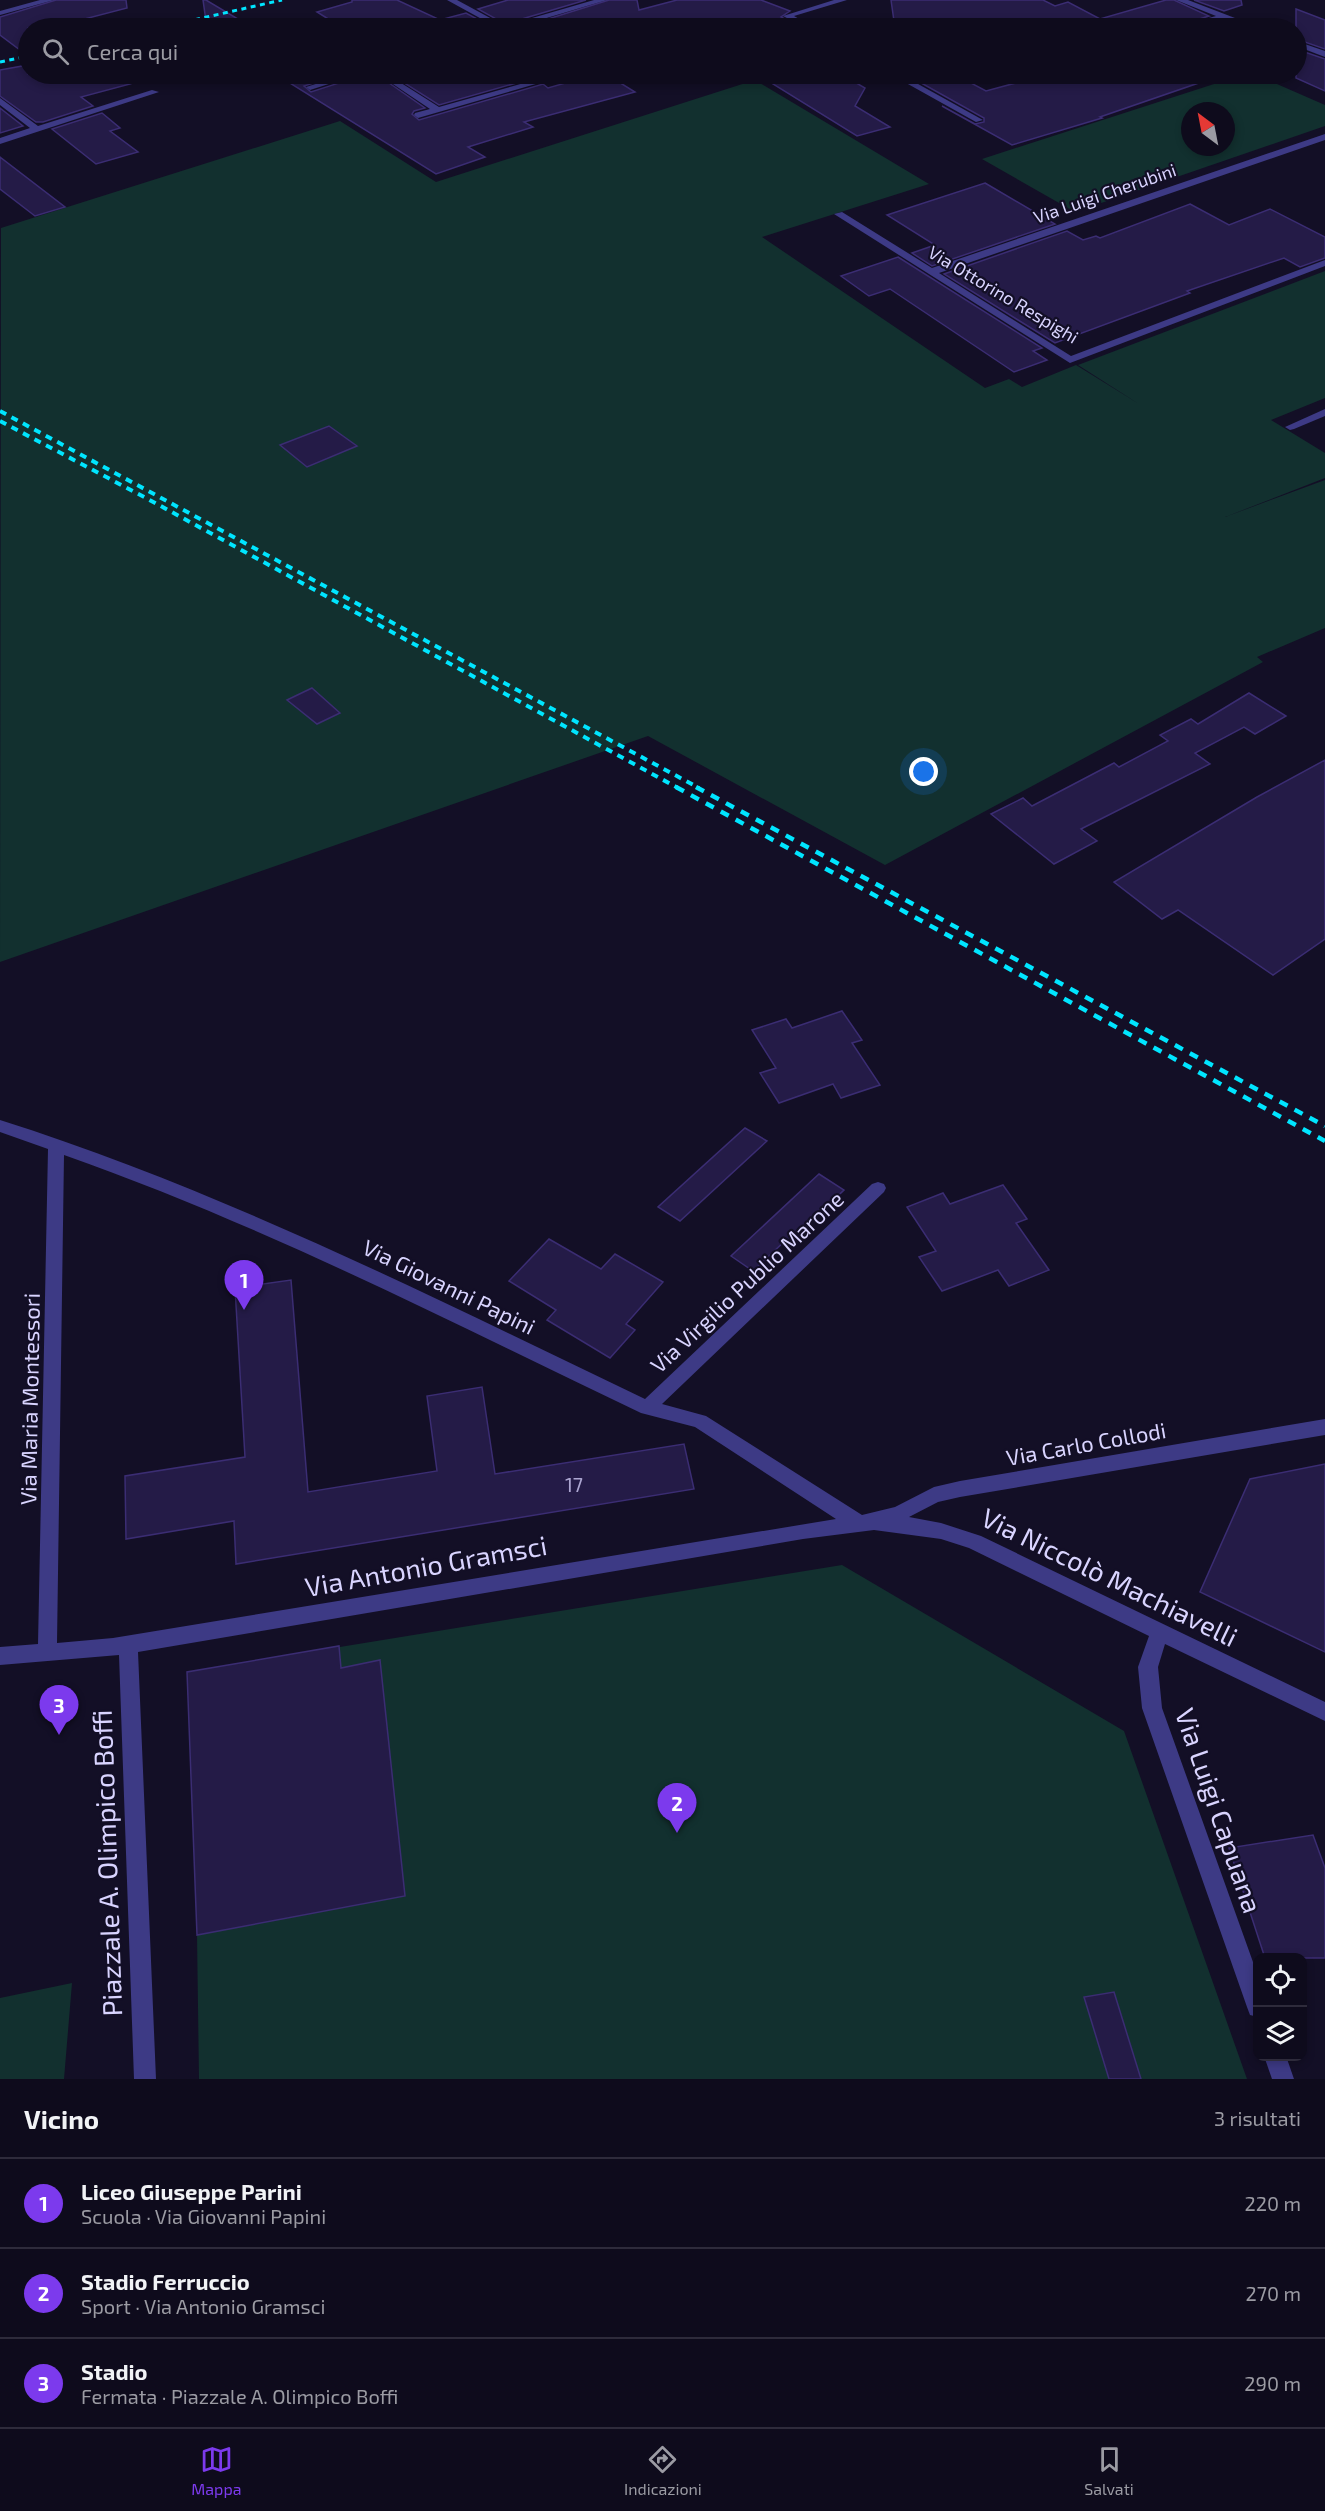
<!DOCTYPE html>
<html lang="it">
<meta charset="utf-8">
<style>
:root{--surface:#0e0b1c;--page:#171425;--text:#f1f3f6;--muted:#9b9ba3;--line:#2e2b3b;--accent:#7c3aed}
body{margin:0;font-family:"Exo 2",sans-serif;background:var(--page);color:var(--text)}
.controls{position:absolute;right:18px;bottom:18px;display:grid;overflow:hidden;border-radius:12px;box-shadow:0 3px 9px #0003}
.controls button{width:54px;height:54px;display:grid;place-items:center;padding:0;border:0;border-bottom:2px solid var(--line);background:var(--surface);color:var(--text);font:30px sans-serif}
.compass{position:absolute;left:1181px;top:102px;width:54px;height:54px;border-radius:50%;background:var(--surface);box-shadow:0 3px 9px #0003;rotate:328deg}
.you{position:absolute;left:924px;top:772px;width:21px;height:21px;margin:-15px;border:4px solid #fff;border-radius:50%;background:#1a73e8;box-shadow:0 0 0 9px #1a73e833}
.badge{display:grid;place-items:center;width:39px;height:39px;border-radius:50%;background:var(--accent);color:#fff;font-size:20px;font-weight:700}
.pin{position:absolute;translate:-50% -50px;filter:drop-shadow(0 2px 3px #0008)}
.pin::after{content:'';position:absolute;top:32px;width:21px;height:18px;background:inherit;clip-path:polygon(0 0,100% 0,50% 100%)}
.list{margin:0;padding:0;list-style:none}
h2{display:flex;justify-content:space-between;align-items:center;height:78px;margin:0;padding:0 24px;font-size:26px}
h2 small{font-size:20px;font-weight:400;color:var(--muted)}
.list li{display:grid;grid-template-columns:39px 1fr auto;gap:18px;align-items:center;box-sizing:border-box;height:90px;padding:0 24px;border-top:2px solid var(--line)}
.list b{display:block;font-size:22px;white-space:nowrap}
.list p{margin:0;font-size:20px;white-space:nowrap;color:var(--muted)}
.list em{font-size:20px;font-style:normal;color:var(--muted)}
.icon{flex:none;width:33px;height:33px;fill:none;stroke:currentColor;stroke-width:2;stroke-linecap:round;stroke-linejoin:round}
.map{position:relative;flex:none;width:1325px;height:2079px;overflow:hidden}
.search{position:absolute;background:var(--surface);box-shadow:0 3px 9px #0003;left:18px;right:18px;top:18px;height:66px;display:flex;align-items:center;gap:15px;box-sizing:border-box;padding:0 21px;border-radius:33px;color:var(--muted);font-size:22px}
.sheet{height:348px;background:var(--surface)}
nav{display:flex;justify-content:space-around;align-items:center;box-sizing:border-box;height:84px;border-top:2px solid var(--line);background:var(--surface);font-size:16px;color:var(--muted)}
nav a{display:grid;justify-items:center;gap:3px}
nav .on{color:var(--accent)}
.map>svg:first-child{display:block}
.green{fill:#12302f;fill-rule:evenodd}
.building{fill:#241b47;stroke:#3b2d73;stroke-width:1.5}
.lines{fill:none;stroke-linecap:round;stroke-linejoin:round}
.street{fill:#3d3a85;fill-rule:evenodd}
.rail-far2{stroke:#00e5ff;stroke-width:3;stroke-dasharray:5 4.5;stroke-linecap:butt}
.rail-far1{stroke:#00e5ff;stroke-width:4;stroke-dasharray:7 6;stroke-linecap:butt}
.rail{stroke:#00e5ff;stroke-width:4.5;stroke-dasharray:9 8;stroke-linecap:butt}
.labels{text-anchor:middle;stroke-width:4.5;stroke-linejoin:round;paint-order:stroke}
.far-street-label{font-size:18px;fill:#d9d4ff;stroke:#130f26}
.number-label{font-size:20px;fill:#aca6d1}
.street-label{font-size:22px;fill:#d9d4ff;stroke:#130f26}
.near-street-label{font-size:27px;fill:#d9d4ff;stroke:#130f26}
</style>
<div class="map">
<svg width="1325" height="2079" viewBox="0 0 1325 2079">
<rect width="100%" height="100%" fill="#130f26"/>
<g class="green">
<path d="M1245 74H1254L1325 105V126L1075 212 982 159ZM1190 111H1226V147H1190Z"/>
<polygon points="755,80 929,184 762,237 985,388 1009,379 1022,387 1076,365 1139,404 1078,365 1325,271 1325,398 1271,420 1325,453 1325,478 1225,517 1325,480 1325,628 1257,657 1263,662 885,865 648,736 0,962 1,228 340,121 436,182"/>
<polygon points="842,1565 1124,1731 1247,2079 199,2079 197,1935 187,1672"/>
<polygon points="72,1983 64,2079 0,2079 0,1998"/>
</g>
<g class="building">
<polygon points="56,0 126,0 127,8 50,28 28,28 28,56 0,35 0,17"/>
<polygon points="203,0 206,0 253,28 207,28"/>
<polygon points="352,0 397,0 440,20 466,13 494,28 301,28 330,20 317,12 352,2"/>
<polygon points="508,0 586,0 505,24 478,9"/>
<polygon points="609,0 637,0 639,10 677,0 761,0 790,11 781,17 791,22 768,28 519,28"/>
<polygon points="891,0 1043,0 1055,6 1068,2 1100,19 1166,0 1174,0 1209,16 1170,28 895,28"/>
<polygon points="1194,0 1241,0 1242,5 1224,11"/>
<polygon points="1296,9 1325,20 1325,49 1296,39"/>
<polygon points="1296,49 1325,59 1325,91 1296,78"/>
<polygon points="28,65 28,74 115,74 130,84 81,97 93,106 43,122 36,122 0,96 0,70"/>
<polygon points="267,74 342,74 304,86 311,92 361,76 362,74 376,74 425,108 414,111 412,114 419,120 543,84 548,88 597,74 606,74 635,92 524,122 533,127 468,147 485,157 436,174 282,78 276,80"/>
<polygon points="390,74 528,74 534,78 439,105"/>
<polygon points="757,74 841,74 865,88 855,106 890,127 857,136"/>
<polygon points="935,74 954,74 986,91 1049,74 1210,74 1216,77 1100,117 1102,118 1012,145 942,106 975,124 984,122 984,118 914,79"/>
<polygon points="0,108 23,126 0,133"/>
<polygon points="102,113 120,128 110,131 138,152 96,164 52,129"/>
<polygon points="0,157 65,207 35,216 0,189"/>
<polygon points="985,183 1055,224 932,266 912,253 935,245 887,215"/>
<polygon points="1190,204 1229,225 1270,209 1325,237 1325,258 1300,267 1284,258 1187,291 1190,293 1055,343 944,274 1067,231 1083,240 1096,236 1100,238"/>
<polygon points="898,257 1042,348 1033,351 1047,360 1014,372 890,289 869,296 841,276"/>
<polygon points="329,426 357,446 307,467 280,445"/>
<polygon points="312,688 340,713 317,724 287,700"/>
<polygon points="1249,693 1286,716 1255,734 1244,727 1195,753 1210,764 1081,829 1097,841 1054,864 991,814 1023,798 1032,806 1114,763 1119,767 1168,741 1160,735 1191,719 1198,724"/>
<polygon points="1325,760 1325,939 1273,975 1178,910 1162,919 1114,882 1257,797"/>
<polygon points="842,1011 862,1040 852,1043 880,1085 841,1098 833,1084 779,1103 760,1073 776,1068 752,1030 786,1019 792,1028"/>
<polygon points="745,1128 767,1141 680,1221 658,1207"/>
<polygon points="819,1174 844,1190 789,1242 786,1240 753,1271 731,1256"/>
<polygon points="1003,1185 1027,1219 1016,1223 1049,1270 1009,1286 998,1270 942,1291 919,1257 936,1251 907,1207 943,1193 950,1204"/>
<polygon points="549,1239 601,1269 615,1254 663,1282 626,1324 635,1330 610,1358 547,1320 556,1310 509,1281"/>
<polygon points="291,1280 308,1492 437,1471 427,1396 482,1387 495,1474 684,1444 694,1489 236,1564 234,1521 126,1539 125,1476 245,1457 235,1288"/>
<polygon points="1325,1464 1325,1652 1200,1592 1250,1479"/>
<polygon points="339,1646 341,1668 380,1660 405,1896 197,1935 187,1672"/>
<polygon points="1313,1835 1325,1868 1325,1958 1265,1958 1229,1848"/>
<polygon points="1114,1992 1141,2079 1109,2079 1084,1997"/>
</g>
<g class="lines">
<g class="street">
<polygon points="40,0 54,0 0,15 0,11"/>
<polygon points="447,0 457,0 505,26 594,0 607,0 513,28 498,28"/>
<polygon points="834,0 847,0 794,16 815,28 806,28 783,16"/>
<path d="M1176 0H1188L1261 28C1247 29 1236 19 1223 19 1208 20 1195 28 1179 28L1180 26 1216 16Z"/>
<polygon points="1296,41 1325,51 1325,57 1296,46"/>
<polygon points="348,74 360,74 310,90 306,87"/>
<polygon points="378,74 387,74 439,107 549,76 547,74 556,74 560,77 418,118 414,115 415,113 430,109"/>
<polygon points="890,74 900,74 983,120 976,122"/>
<polygon points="152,90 159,92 0,144 0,138 30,128 0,105 0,98 38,126"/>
<polygon points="1325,134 1325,140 939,273 1071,356 1325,260 1325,266 1070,363 834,214 842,212 932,268"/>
<polygon points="1325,409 1325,416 1294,429 1290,430 1285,427"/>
<path d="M0 1120C224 1191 434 1298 645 1399L872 1184 878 1182 884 1184 886 1188 884 1192 662 1404 706 1416 862 1515 895 1507 934 1487 960 1481 1325 1419V1435L960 1497 938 1502 909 1517 941 1523 981 1536 1325 1702V1721L1165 1644 1158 1667 1162 1708 1258 1976V2017L1250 2015 1247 2007 1142 1708 1138 1667 1149 1636 969 1548 941 1539 874 1530 803 1539 138 1652 156 2079H134L119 1655 0 1665V1647L38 1644 48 1149 0 1132ZM64 1155C263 1225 451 1322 641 1413L695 1427 836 1519 113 1638 57 1643Z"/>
<polygon points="1264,2056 1286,2056 1294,2079 1272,2079"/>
</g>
<g class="rail-far2">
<polyline points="158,28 282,0"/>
<polyline points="0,62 28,56"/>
</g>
<g class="rail-far1">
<polyline points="0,411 699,788"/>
<polyline points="0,421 146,498 678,788"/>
</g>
<g class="rail">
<polyline points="676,787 1325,1141"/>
<polyline points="696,787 1325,1126"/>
</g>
</g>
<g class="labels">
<g class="far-street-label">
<text transform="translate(1105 194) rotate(-19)" y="6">Via Luigi Cherubini</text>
<text transform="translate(1003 295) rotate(31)" y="6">Via Ottorino Respighi</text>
</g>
<g class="number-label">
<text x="574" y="1492">17</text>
</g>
<g class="street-label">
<text transform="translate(747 1282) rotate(-43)" y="8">Via Virgilio Publio Marone</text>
<text transform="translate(449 1287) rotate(26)" y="8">Via Giovanni Papini</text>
<text transform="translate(30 1399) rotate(-89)" y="8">Via Maria Montessori</text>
<text transform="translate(1086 1444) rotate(-10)" y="8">Via Carlo Collodi</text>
</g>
<g class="near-street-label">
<text transform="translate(426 1567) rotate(-10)" y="9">Via Antonio Gramsci</text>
<text transform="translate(1109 1578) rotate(26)" y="9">Via Niccolò Machiavelli</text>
<text transform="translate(1218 1811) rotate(71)" y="9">Via Luigi Capuana</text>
<text transform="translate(108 1863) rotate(-92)" y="9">Piazzale A. Olimpico Boffi</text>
</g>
</g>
</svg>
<div class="controls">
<button><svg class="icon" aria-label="locate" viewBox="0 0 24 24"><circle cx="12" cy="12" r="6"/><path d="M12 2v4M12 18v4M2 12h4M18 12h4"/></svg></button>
<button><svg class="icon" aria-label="layers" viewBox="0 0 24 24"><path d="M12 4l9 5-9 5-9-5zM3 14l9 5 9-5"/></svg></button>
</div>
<svg class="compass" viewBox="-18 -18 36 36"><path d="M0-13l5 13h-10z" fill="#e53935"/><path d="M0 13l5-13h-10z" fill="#9b9ba3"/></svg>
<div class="you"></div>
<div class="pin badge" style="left:244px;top:1310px">1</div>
<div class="pin badge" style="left:677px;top:1833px">2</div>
<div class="pin badge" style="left:59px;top:1735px">3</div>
<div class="search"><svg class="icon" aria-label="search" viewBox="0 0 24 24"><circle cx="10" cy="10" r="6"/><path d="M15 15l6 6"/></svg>Cerca qui</div>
</div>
<section class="sheet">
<h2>Vicino<small>3 risultati</small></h2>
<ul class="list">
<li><span class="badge">1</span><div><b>Liceo Giuseppe Parini</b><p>Scuola · Via Giovanni Papini</p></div><em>220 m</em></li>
<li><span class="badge">2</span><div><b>Stadio Ferruccio</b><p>Sport · Via Antonio Gramsci</p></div><em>270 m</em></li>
<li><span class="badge">3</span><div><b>Stadio</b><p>Fermata · Piazzale A. Olimpico Boffi</p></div><em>290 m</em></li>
</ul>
</section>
<nav>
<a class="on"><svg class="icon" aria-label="map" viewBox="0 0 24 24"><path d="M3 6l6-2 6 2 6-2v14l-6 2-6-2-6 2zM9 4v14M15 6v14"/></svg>Mappa</a>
<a><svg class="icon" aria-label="directions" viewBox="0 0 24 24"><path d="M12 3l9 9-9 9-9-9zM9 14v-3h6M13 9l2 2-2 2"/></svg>Indicazioni</a>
<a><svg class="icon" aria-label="saved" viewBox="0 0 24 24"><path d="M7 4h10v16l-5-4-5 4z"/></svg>Salvati</a>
</nav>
